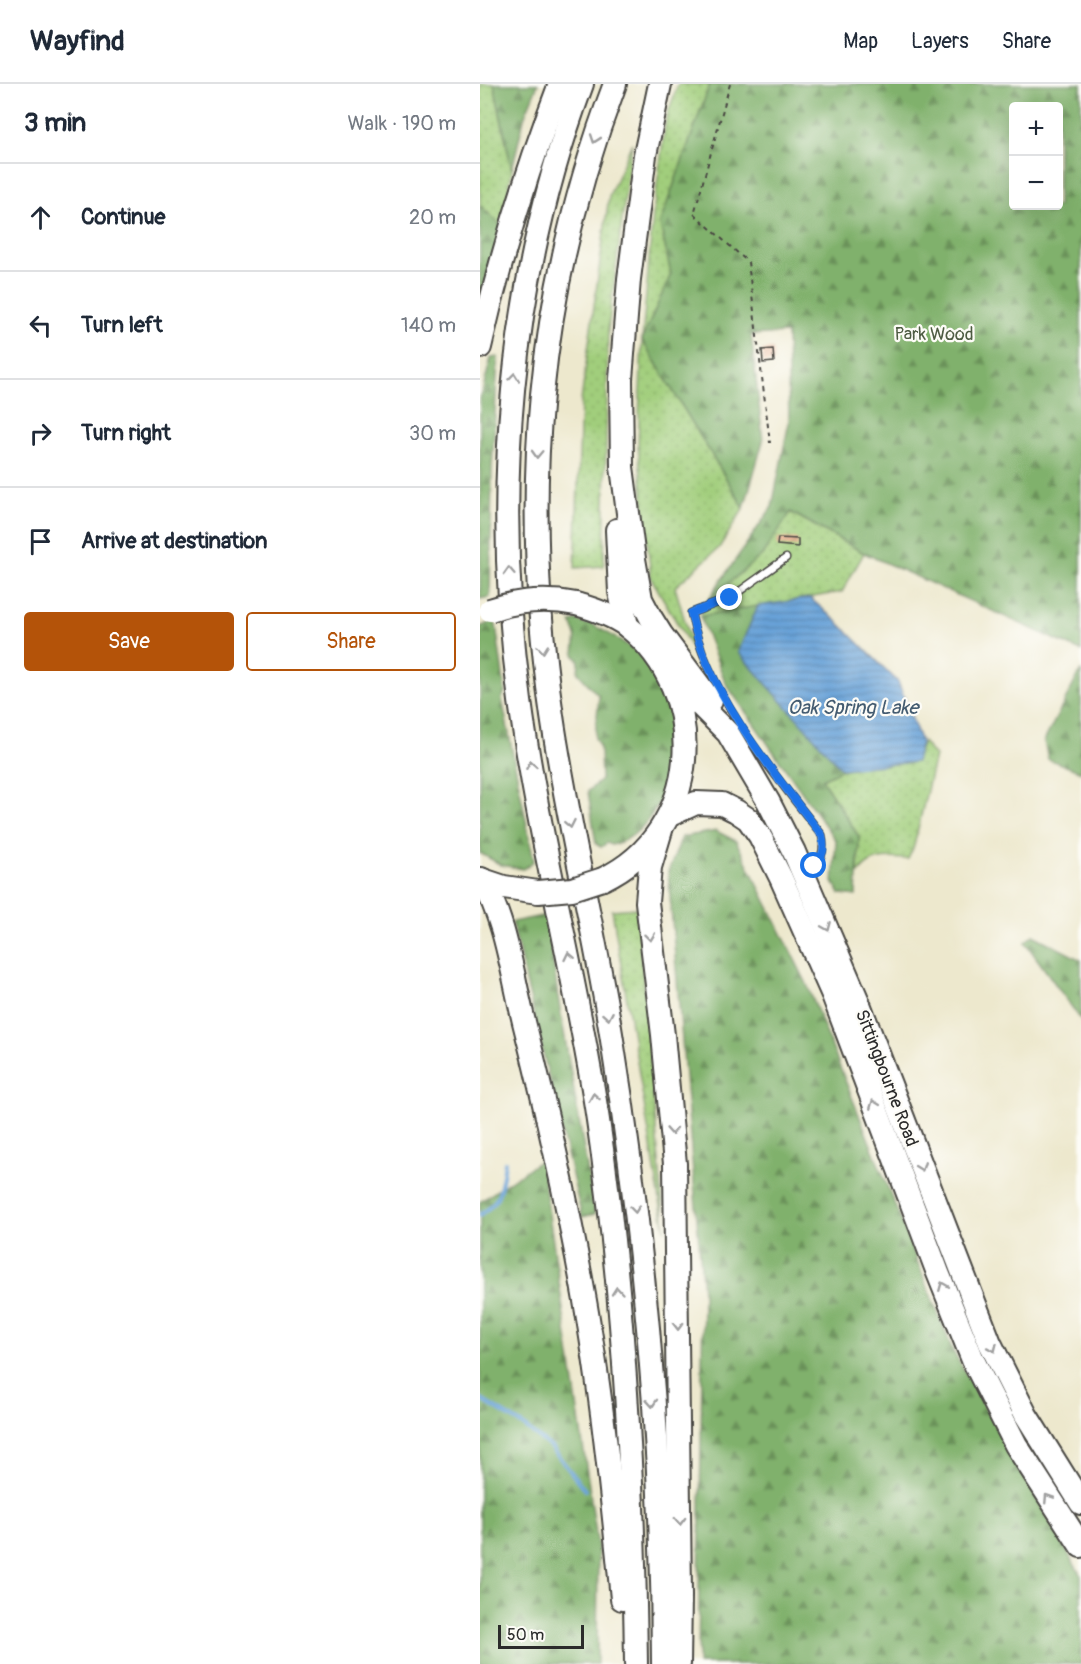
<!DOCTYPE html>
<meta charset="utf-8">
<style>
:root{--surface:#fff;--page:#f6f6f7;--text:#1f2937;--muted:#747a83;--line:#e0e1e3;--accent:#b45309}
body{margin:0;font-family:Pangolin,sans-serif;background:var(--page);color:var(--text)}
.controls{position:absolute;right:18px;top:18px;display:grid;overflow:hidden;border-radius:6px;box-shadow:0 6px 24px #0002}
.controls button{width:54px;height:54px;display:grid;place-items:center;padding:0;border:0;border-bottom:2px solid var(--line);background:var(--surface);color:var(--text);font:30px sans-serif}
.scale{position:absolute;left:18px;bottom:15px;width:86px;box-sizing:border-box;padding-left:6px;border:3px solid #2b2b2b;border-top:0;font-size:16px;line-height:21px;white-space:nowrap;color:#2b2b2b;-webkit-text-stroke:4px #fdfcf7;paint-order:stroke}
.stop{position:absolute;width:18px;height:18px;margin:-14px;border:4px solid #1a73e8;border-radius:50%;background:#fff}
.stop.end{background:#1a73e8;border-color:#fff;box-shadow:0 2px 6px #0008}
.list{margin:0;padding:0;list-style:none}
h2{display:flex;justify-content:space-between;align-items:center;height:78px;margin:0;padding:0 24px;font-size:26px}
h2 small{font-size:20px;font-weight:400;color:var(--muted)}
.list li{display:grid;grid-template-columns:39px 1fr auto;gap:18px;align-items:center;box-sizing:border-box;height:108px;padding:0 24px;border-top:2px solid var(--line)}
.list b{display:block;font-size:22px;white-space:nowrap}
.list em{font-size:20px;font-style:normal;color:var(--muted)}
.actions{display:flex;gap:12px;padding:18px 24px}
.actions a{flex:1;padding:14px 0;border:2px solid var(--accent);border-radius:6px;text-align:center;font-size:21px;color:var(--accent)}
.actions .main{background:var(--accent);color:#fff}
.icon{flex:none;width:33px;height:33px;fill:none;stroke:currentColor;stroke-width:2;stroke-linecap:round;stroke-linejoin:round}
.map{position:relative;flex:none;width:601px;height:1580px;overflow:hidden}
header{display:flex;align-items:center;gap:36px;box-sizing:border-box;height:84px;padding:0 30px;background:var(--surface);border-bottom:2px solid var(--line)}
header strong{font-size:28px}
nav{display:flex;gap:33px;margin-inline-start:auto;font-size:21px}
main{display:flex}
aside{flex:1;background:var(--surface)}
.map>svg:first-child{display:block}
.green{fill:url(#green-dots);stroke:#667c54;stroke-width:1.5}
.forest{fill:url(#forest-firs);stroke:#566e4c;stroke-width:1.5;fill-rule:evenodd}
.water{fill:url(#water-rules);stroke:#4a6682;stroke-width:1.5}
.lines{fill:none;stroke-linecap:round;stroke-linejoin:round}
.stream{stroke:#68a2d8;stroke-width:4}
.building{fill:url(#building-hatch)}
.lane-casing{stroke:#484743;stroke-width:9}
.highway-casing{stroke:#484743;stroke-width:26}
.path{stroke:#484743;stroke-width:2;stroke-dasharray:4.5 4.5;stroke-linecap:butt}
.lane{stroke:#fff;stroke-width:6}
.highway{stroke:#fff;stroke-width:22}
.highway-bridge-casing{stroke:#484743;stroke-width:26;stroke-linecap:butt}
.highway-bridge{stroke:#fff;stroke-width:22}
.oneway{stroke:#a0a0a0}
.route{stroke:#1a73e8;stroke-width:8}
.labels{text-anchor:middle;stroke-width:4.5;stroke-linejoin:round;paint-order:stroke}
.park-label{font-size:18px;fill:#4e5c43;stroke:#fdfcf7}
.street-label{font-size:18px;fill:#2b2b2b;stroke:#fdfcf7}
.water-label{font-size:20px;font-style:italic;fill:#435b70;stroke:#fdfcf7}
</style>
<header>
<strong>Wayfind</strong>
<nav><a>Map</a><a>Layers</a><a>Share</a></nav>
</header>
<main>
<aside>
<h2>3 min<small>Walk · 190 m</small></h2>
<ul class="list">
<li><svg class="icon" aria-label="ahead" viewBox="0 0 24 24"><path d="M12 20V5M6 11l6-6 6 6"/></svg><div><b>Continue</b></div><em>20 m</em></li>
<li><svg class="icon" aria-label="left" viewBox="0 0 24 24"><path d="M17 20v-9H6M10 6l-5 5 5 5"/></svg><div><b>Turn left</b></div><em>140 m</em></li>
<li><svg class="icon" aria-label="right" viewBox="0 0 24 24"><path d="M7 20v-9h11M14 6l5 5-5 5"/></svg><div><b>Turn right</b></div><em>30 m</em></li>
<li><svg class="icon" aria-label="arrive" viewBox="0 0 24 24"><path d="M6 21V4h12l-3 4 3 4H6"/></svg><div><b>Arrive at destination</b></div></li>
</ul>
<div class="actions"><a class="main">Save</a><a>Share</a></div>
</aside>
<div class="map">
<svg width="601" height="1580" viewBox="0 0 601 1580">
<defs>
<pattern id="green-dots" width="8" height="8" patternUnits="userSpaceOnUse" patternTransform="scale(1.5)"><rect width="8" height="8" fill="#a1ce7c"/><path d="M2 2h.1M6 6h.1" fill="none" stroke="#8bb16b" stroke-width="1.8" stroke-linecap="round"/></pattern>
<pattern id="forest-firs" width="22" height="20" patternUnits="userSpaceOnUse" patternTransform="scale(1.5)"><rect width="22" height="20" fill="#80b16c"/><path d="M5 1l3.5 6h-7zM16 11l3.5 6h-7z" fill="#699059"/></pattern>
<pattern id="water-rules" width="6" height="5" patternUnits="userSpaceOnUse" patternTransform="scale(1.5)"><rect width="6" height="5" fill="#68a2d8"/><path d="M0 2.5h6" fill="none" stroke="#5684af"/></pattern>
<pattern id="building-hatch" width="6" height="6" patternUnits="userSpaceOnUse" patternTransform="scale(1.5)"><rect width="6" height="6" fill="#e9a681"/><path d="M-1 1l2-2M0 6l6-6M5 7l2-2" fill="none" stroke="#bd876a"/></pattern>
</defs>
<rect width="100%" height="100%" fill="#fdfcf7"/>
<filter id="ink" filterUnits="userSpaceOnUse"><feTurbulence type="fractalNoise" baseFrequency=".0167" numOctaves="2"/><feDisplacementMap in="SourceGraphic" scale="12" xChannelSelector="R" yChannelSelector="G"/><feConvolveMatrix kernelMatrix="1 2 1 2 8 2 1 2 1" color-interpolation-filters="sRGB"/></filter>
<filter id="wash" filterUnits="userSpaceOnUse"><feTurbulence type="fractalNoise" baseFrequency=".008" numOctaves="4" result="noise"/><feDisplacementMap in="SourceGraphic" scale="24" xChannelSelector="R" yChannelSelector="G"/><feGaussianBlur stdDeviation="1.35" result="paint"/><feColorMatrix in="noise" values="0 0 0 0 0 0 0 0 0 0 0 0 0 0 0 0 0 1.4 0 .05"/><feComposite in="paint" operator="in"/></filter>
<g filter="url(#wash)">
<rect width="100%" height="100%" fill="#ede8cd"/>
<g class="green">
<polygon points="0,0 14,0 32,86 23,143 0,122 0,36 2,28 0,25"/>
<polygon points="198,0 230,0 180,139 191,190 162,256 264,424 239,464 195,503 214,568 171,494 158,363 162,256 173,130 186,35"/>
<polygon points="152,59 128,246 124,482 95,484 101,317 129,112"/>
<polygon points="310,428 384,469 362,508 220,532 227,517 282,471"/>
<path d="M443 658 455 672 434 762 428 775C407 774 391 771 378 790L379 753 342 695 362 685 435 678Z"/>
<polygon points="157,824 185,1147 132,826"/>
</g>
<g class="forest">
<polygon points="14,0 58,0 44,34 32,86"/>
<path d="M230 0H601V567L384 469 311 428 282 471 227 517 292 423 309 338 307 249 271 251 283 357 264 424 162 256 191 190 180 139ZM534 22H578V122H534Z"/>
<polygon points="0,122 23,143 0,236"/>
<polygon points="18,273 12,385 10,513 0,515 0,316 11,274"/>
<polygon points="278,522 258,568 362,685 342,695 379,753 376,812 360,810 353,798 356,757 246,600 220,532"/>
<path d="M98 536 104 540 109 539C134 552 158 564 174 588 181 599 196 637 196 649 196 689 175 750 132 761L127 759 121 763 116 760 108 707 121 696 120 664 115 654 119 612 98 589 99 577 94 570 96 551 91 538Z"/>
<polygon points="13,537 16,541 25,607 22,615 54,777 43,785 21,781 0,769 0,543"/>
<polygon points="601,586 601,688 568,675 564,657"/>
<polygon points="236,747 256,757 326,898 473,1267 601,1492 601,1580 218,1580 223,1208 188,788 202,753"/>
<polygon points="67,831 78,913 115,1130 102,1133 32,838"/>
<polygon points="553,851 601,876 601,936 545,858"/>
<polygon points="61,1076 118,1463 117,1580 0,1580 0,1118"/>
</g>
<polygon class="water" points="330,514 359,539 418,598 441,658 436,678 362,685 258,568 278,522"/>
<g class="lines">
<g class="stream">
<path d="M0 1131C22 1116 21 1103 25 1078"/>
<polyline points="0,1315 41,1340 72,1364 105,1406"/>
</g>
</g>
<g id="blocks">
<g class="building">
<polygon points="293,265 294,278 283,279 282,266"/>
<polygon points="298,454 318,455 318,463 297,461"/>
</g>
</g>
</g>
<g filter="url(#ink)">
<use href="#blocks" fill-opacity="0" stroke="#484743" stroke-width="1.5"/>
<g class="lines">
<g class="lane-casing">
<path id="lane" d="M306 474 250 514 211 529C227 610 292 688 342 751 345 768 342 777 327 787"/>
</g>
<g class="highway-casing">
<g id="highway">
<path d="M102 0C29 197 12 410 40 617 59 758 97 895 118 1036 144 1215 154 1399 156 1580"/>
<path d="M135 0C56 208 40 413 72 632 88 741 115 847 132 956 165 1161 183 1372 183 1580"/>
<polyline points="180,0 165,71 149,195 141,295 142,383 154,475 161,515 171,534 181,550 231,617"/>
<path d="M0 263C20 174 47 86 80 0"/>
<polyline points="137,446 140,508 147,542"/>
<path d="M96 520C114 525 132 531 147 542 232 609 222 748 123 795"/>
<polyline points="185,586 248,649 288,717 314,768 377,915 510,1259 546,1331 601,1419"/>
<polyline points="190,731 216,719 242,720 256,727 268,735 280,752 301,794 353,911 458,1189 493,1276 536,1361 601,1462"/>
<polyline points="181,746 170,783 167,818 183,951 195,1080 200,1512 199,1580"/>
<polyline points="0,795 24,803 58,808"/>
<path d="M1 795C25 832 33 894 44 938 66 1025 86 1112 102 1200 121 1304 132 1410 142 1515"/>
</g>
</g>
<polyline class="path" points="250,0 214,130 268,178 290,359"/>
<use href="#lane" class="lane"/>
<use href="#highway" class="highway"/>
<g class="highway-bridge-casing">
<g id="highway-bridge">
<path d="M10 526C39 516 66 514 96 520"/>
<polyline points="58,808 92,805 123,795"/>
</g>
</g>
<use href="#highway-bridge" class="highway-bridge"/>
</g>
<defs><path id="oneway-chevron" d="M-2-3.5L2.5 0L-2 3.5" fill="none" stroke-width="1.6" stroke-linecap="round" stroke-linejoin="round" transform="scale(1.5)"/></defs>
<g class="oneway">
<use href="#oneway-chevron" transform="translate(115 55) rotate(109)"/>
<use href="#oneway-chevron" transform="translate(34 293) rotate(-84)"/>
<use href="#oneway-chevron" transform="translate(57 370) rotate(92)"/>
<use href="#oneway-chevron" transform="translate(29 487) rotate(-93)"/>
<use href="#oneway-chevron" transform="translate(63 565) rotate(84)"/>
<use href="#oneway-chevron" transform="translate(51 681) rotate(-100)"/>
<use href="#oneway-chevron" transform="translate(90 740) rotate(79)"/>
<use href="#oneway-chevron" transform="translate(347 843) rotate(67)"/>
<use href="#oneway-chevron" transform="translate(170 853) rotate(83)"/>
<use href="#oneway-chevron" transform="translate(89 872) rotate(-102)"/>
<use href="#oneway-chevron" transform="translate(128 932) rotate(80)"/>
<use href="#oneway-chevron" transform="translate(114 1013) rotate(-99)"/>
<use href="#oneway-chevron" transform="translate(394 1020) rotate(-111)"/>
<use href="#oneway-chevron" transform="translate(192 1047) rotate(86)"/>
<use href="#oneway-chevron" transform="translate(441 1083) rotate(69)"/>
<use href="#oneway-chevron" transform="translate(155 1125) rotate(84)"/>
<use href="#oneway-chevron" transform="translate(463 1202) rotate(-112)"/>
<use href="#oneway-chevron" transform="translate(137 1207) rotate(-95)"/>
<use href="#oneway-chevron" transform="translate(198 1242) rotate(90)"/>
<use href="#oneway-chevron" transform="translate(513 1264) rotate(66)"/>
<use href="#oneway-chevron" transform="translate(172 1319) rotate(86)"/>
<use href="#oneway-chevron" transform="translate(568 1414) rotate(-123)"/>
<use href="#oneway-chevron" transform="translate(200 1437) rotate(89)"/>
</g>
</g>
<g class="lines" filter="url(#ink)">
<path class="route" d="M250 514 211 529C227 609 293 688 342 751 345 764 344 772 334 782"/>
</g>
<g class="labels">
<g class="park-label">
<text x="454" y="256">Park Wood</text>
</g>
<g class="street-label">
<text transform="translate(407 994) rotate(69)" y="6">Sittingbourne Road</text>
</g>
<g class="water-label">
<text x="373" y="630">Oak Spring Lake</text>
</g>
</g>
</svg>
<div class="controls">
<button>+</button>
<button>−</button>
</div>
<div class="scale">50 m</div>
<div class="stop" style="left:334px;top:782px"></div>
<div class="stop end" style="left:250px;top:514px"></div>
</div>
</main>
